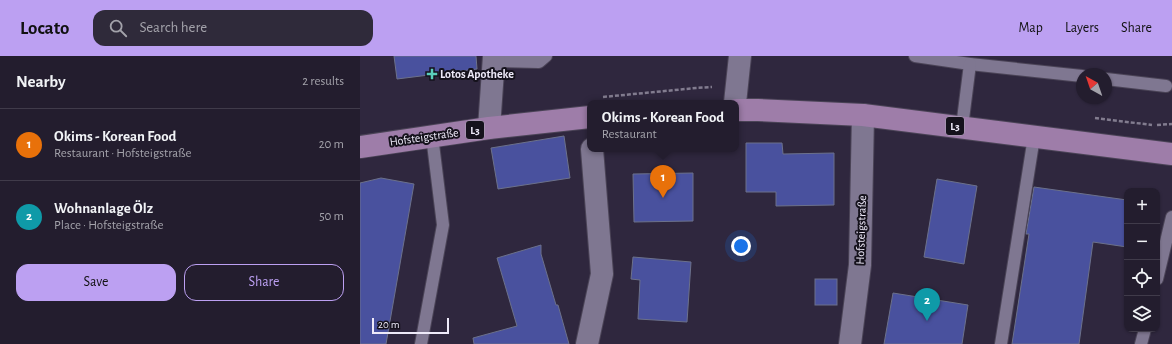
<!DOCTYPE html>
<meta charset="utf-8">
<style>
:root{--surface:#231d2e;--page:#2f2a3a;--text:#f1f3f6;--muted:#a3a2aa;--line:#403b4a;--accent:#bca0f2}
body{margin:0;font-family:"Alegreya Sans",sans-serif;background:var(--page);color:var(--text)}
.controls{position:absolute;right:12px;bottom:12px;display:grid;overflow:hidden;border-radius:8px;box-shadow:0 1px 3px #0004}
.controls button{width:36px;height:36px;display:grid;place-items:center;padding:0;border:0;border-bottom:1px solid var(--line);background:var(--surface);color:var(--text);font:20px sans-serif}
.compass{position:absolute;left:716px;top:12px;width:36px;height:36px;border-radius:50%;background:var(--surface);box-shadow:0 1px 3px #0004;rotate:320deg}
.scale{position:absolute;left:12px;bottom:10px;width:77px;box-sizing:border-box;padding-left:4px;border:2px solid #eeeaf9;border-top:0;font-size:11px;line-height:14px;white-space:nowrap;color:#eeeaf9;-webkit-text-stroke:3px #15121c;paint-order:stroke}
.you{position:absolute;left:381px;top:190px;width:14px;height:14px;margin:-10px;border:3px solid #fff;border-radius:50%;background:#1a73e8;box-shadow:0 0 0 6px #1a73e833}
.badge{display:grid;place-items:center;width:26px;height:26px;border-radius:50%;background:var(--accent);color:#fff;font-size:13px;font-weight:700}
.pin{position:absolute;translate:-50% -33px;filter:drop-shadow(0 1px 2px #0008)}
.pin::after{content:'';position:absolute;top:21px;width:14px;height:12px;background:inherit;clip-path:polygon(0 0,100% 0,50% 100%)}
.popup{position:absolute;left:227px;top:44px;width:152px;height:52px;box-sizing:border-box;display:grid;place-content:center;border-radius:8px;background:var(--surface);filter:drop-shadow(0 1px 3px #0005);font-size:13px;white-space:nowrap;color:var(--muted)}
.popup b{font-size:15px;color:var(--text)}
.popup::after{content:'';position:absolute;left:50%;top:100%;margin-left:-8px;border:8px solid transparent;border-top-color:var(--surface)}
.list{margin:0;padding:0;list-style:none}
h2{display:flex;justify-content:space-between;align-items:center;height:52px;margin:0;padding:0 16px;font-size:17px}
h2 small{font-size:13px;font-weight:400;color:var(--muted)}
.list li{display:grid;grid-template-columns:26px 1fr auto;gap:12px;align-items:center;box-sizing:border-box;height:72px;padding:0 16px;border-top:1px solid var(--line)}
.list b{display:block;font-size:15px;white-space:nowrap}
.list p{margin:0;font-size:13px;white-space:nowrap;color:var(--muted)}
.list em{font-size:13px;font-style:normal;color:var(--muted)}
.actions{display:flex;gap:8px;padding:12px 16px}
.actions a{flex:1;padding:9px 0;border:1px solid var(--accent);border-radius:12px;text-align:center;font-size:14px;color:var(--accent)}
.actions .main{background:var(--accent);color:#111}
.icon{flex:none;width:22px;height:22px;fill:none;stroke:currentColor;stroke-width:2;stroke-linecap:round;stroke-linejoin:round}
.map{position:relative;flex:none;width:812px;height:288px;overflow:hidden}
header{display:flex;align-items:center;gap:24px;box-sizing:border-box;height:56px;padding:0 20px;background:var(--accent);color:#111}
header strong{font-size:19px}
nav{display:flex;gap:22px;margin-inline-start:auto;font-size:14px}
.search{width:280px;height:36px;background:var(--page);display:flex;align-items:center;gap:10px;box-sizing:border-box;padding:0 14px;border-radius:12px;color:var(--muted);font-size:15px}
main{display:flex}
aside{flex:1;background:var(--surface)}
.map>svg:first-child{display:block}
.building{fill:#49519e;stroke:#6c718b}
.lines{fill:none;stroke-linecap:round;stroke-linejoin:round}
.lane-casing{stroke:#4b4457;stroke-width:14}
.street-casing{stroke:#4b4457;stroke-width:24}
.primary-casing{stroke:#4b4457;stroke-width:24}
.path{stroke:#827c8f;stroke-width:2.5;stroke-dasharray:4 2;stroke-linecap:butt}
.lane{stroke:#7f7791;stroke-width:12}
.street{stroke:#7f7791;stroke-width:22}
.primary{stroke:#9e7da9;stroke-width:22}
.poi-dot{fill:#5acebc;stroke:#15121c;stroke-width:1.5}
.labels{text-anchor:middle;stroke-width:4;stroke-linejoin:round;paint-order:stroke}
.shield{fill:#15121c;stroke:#ada9b7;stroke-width:1}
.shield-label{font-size:11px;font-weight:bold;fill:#eeeaf9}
.poi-label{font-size:12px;font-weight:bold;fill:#eeeaf9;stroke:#15121c;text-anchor:start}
.street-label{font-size:12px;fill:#eeeaf9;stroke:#15121c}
</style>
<header>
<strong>Locato</strong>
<div class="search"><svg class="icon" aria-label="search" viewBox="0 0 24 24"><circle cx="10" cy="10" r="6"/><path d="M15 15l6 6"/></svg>Search here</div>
<nav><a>Map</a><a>Layers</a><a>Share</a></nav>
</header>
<main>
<aside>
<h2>Nearby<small>2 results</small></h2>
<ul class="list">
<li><span class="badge" style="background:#e8710a">1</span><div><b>Okims - Korean Food</b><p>Restaurant · Hofsteigstraße</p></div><em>20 m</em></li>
<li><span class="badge" style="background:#0f9aa8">2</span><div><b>Wohnanlage Ölz</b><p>Place · Hofsteigstraße</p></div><em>50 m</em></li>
</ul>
<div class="actions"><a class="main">Save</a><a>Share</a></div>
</aside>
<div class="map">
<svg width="812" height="288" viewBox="0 0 812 288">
<rect width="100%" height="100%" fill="#2f273e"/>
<g class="building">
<polygon points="34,0 116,0 117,13 37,23"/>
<polygon points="204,80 210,122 138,133 131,92"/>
<polygon points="386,87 422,87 423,98 474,97 474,149 416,150 416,136 386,136"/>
<polygon points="333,117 333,165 274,166 273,118"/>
<polygon points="21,122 54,128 26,288 0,288 0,127"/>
<polygon points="577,123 617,130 604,208 564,201"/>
<polygon points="674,131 767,144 767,191 733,186 719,288 652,288 669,178 666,178"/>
<polygon points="181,189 181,198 196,249 198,249 209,288 114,288 113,282 157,270 137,202"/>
<polygon points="273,201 331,206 327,266 278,263 280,224 271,223"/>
<rect x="455" y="223" width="22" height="26"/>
<polygon points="533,237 608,249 602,288 524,288"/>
</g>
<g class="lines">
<g class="lane-casing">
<g id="lane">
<polyline points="555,0 610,8 722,20"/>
<polyline points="133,5 179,6 186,0"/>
<polyline points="746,23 806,30"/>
<polyline points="602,71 610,8"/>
<polyline points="797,223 812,161"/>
<polyline points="61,288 83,169 72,80"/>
<polyline points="641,288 674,81"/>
<polyline points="781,288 785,273"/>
</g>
</g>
<g class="street-casing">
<g id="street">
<polyline points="375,47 380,0"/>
<polyline points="129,72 134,0"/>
<polyline points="227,288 242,218 232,93"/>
<polyline points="490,288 500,209 503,59"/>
</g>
</g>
<g class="primary-casing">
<g id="primary">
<polyline points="376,54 398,54 503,59 812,98"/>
<polyline points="0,91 129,72 230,61"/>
</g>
</g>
<g class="path">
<polyline points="243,41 336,32 352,31"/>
<polyline points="735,62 792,69"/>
<polyline points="797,69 812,68"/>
</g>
<use href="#lane" class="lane"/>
<use href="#street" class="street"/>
<use href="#primary" class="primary"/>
</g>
<path class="poi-dot" d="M70 12h4v4h4v4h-4v4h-4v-4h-4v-4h4z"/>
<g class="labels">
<g class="shield">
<rect x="586" y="61" width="18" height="18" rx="3"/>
<rect x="106" y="65" width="18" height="18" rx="3"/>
</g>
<g class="shield-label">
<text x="595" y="74">L3</text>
<text x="115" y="78">L3</text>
</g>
<g class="poi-label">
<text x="80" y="22">Lotos Apotheke</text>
</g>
<g class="street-label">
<text transform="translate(64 81) rotate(-8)" y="4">Hofsteigstraße</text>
<text transform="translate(501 174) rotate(-88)" y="4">Hofsteigstraße</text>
</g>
</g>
</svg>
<div class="controls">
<button>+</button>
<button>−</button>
<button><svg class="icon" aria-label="locate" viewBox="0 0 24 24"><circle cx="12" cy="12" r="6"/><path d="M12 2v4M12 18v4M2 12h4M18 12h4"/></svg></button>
<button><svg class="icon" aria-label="layers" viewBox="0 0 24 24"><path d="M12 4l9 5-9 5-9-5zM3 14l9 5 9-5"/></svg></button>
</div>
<svg class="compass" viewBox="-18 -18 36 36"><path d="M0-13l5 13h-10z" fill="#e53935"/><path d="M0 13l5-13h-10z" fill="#a3a2aa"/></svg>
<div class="scale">20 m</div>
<div class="you"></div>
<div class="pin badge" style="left:303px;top:142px;background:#e8710a">1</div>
<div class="popup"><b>Okims - Korean Food</b>Restaurant</div>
<div class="pin badge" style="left:567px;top:265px;background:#0f9aa8">2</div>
</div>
</main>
